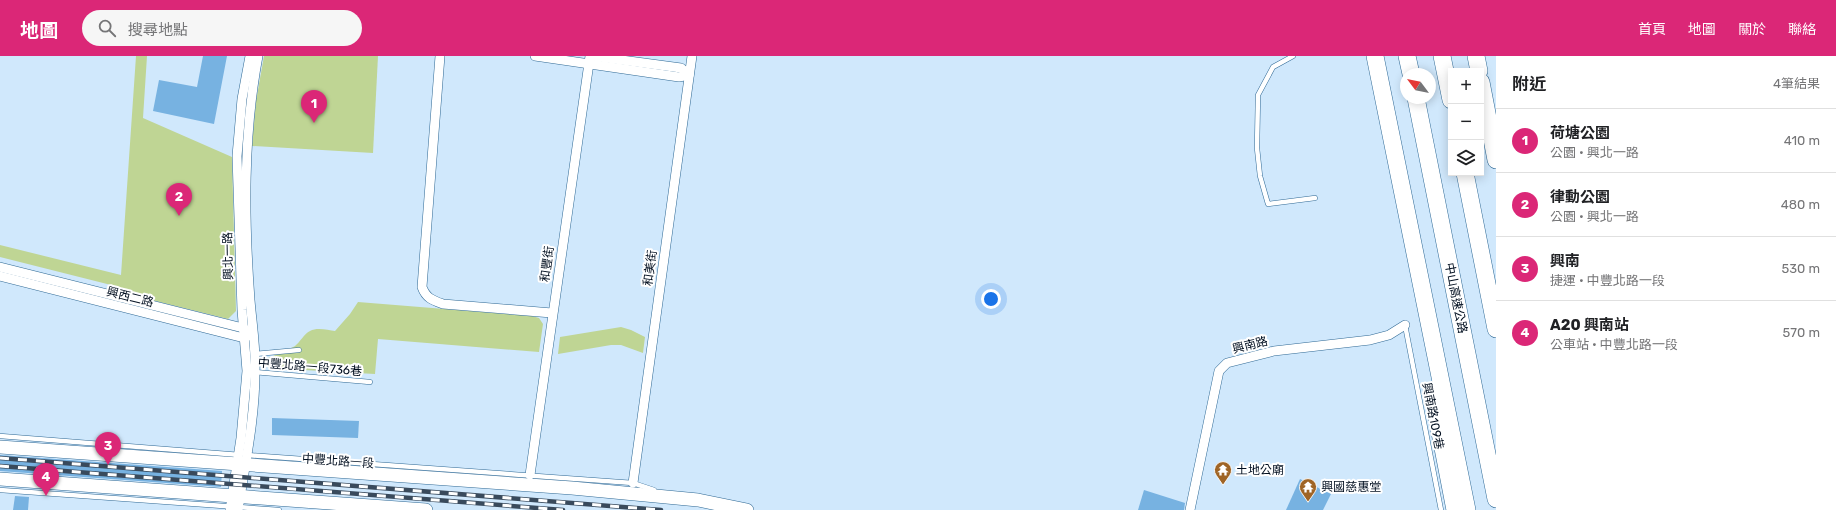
<!DOCTYPE html>
<html lang="zh-TW">
<meta charset="utf-8">
<style>
:root{--surface:#fff;--page:#f6f6f6;--text:#202124;--muted:#757577;--line:#e0e0e0;--accent:#db2777}
body{margin:0;font-family:Rubik,"Noto Sans TC",sans-serif;background:var(--page);color:var(--text)}
.controls{position:absolute;right:12px;top:12px;display:grid;overflow:hidden;border-radius:0px;box-shadow:0 2px 10px #0003}
.controls button{width:36px;height:36px;display:grid;place-items:center;padding:0;border:0;border-bottom:1px solid var(--line);background:var(--surface);color:var(--text);font:20px sans-serif}
.compass{position:absolute;left:1400px;top:12px;width:36px;height:36px;border-radius:50%;background:var(--surface);box-shadow:0 2px 10px #0003;rotate:302deg}
.you{position:absolute;left:991px;top:243px;width:14px;height:14px;margin:-10px;border:3px solid #fff;border-radius:50%;background:#1a73e8;box-shadow:0 0 0 6px #1a73e833}
.badge{display:grid;place-items:center;width:26px;height:26px;border-radius:50%;background:var(--accent);color:#fff;font-size:13px;font-weight:700}
.pin{position:absolute;translate:-50% -33px;filter:drop-shadow(0 1px 2px #0008)}
.pin::after{content:'';position:absolute;top:21px;width:14px;height:12px;background:inherit;clip-path:polygon(0 0,100% 0,50% 100%)}
.list{margin:0;padding:0;list-style:none}
h2{display:flex;justify-content:space-between;align-items:center;height:52px;margin:0;padding:0 16px;font-size:17px}
h2 small{font-size:13px;font-weight:400;color:var(--muted)}
.list li{display:grid;grid-template-columns:26px 1fr auto;gap:12px;align-items:center;box-sizing:border-box;height:64px;padding:0 16px;border-top:1px solid var(--line)}
.list b{display:block;font-size:15px;white-space:nowrap}
.list p{margin:0;font-size:13px;white-space:nowrap;color:var(--muted)}
.list em{font-size:13px;font-style:normal;color:var(--muted)}
.icon{flex:none;width:22px;height:22px;fill:none;stroke:currentColor;stroke-width:2;stroke-linecap:round;stroke-linejoin:round}
.map{position:relative;flex:none;width:1496px;height:454px;overflow:hidden}
header{display:flex;align-items:center;gap:24px;box-sizing:border-box;height:56px;padding:0 20px;background:var(--accent);color:#fff}
header strong{font-size:19px}
nav{display:flex;gap:22px;margin-inline-start:auto;font-size:14px}
.search{width:280px;height:36px;background:var(--page);display:flex;align-items:center;gap:10px;box-sizing:border-box;padding:0 14px;border-radius:22px;color:var(--muted);font-size:15px}
main{display:flex}
aside{flex:1;background:var(--surface)}
.map>svg:first-child{display:block}
.green{fill:#bfd594}
.building{fill:#77b2e1}
.lines{fill:none;stroke-linecap:round;stroke-linejoin:round}
.lane-casing{stroke:#2f6995;stroke-width:5.5}
.street-casing{stroke:#2f6995;stroke-width:10}
.secondary-casing{stroke:#2f6995;stroke-width:14}
.highway-casing{stroke:#2f6995;stroke-width:18}
.lane{stroke:#fff;stroke-width:4.5}
.street{stroke:#fff;stroke-width:9}
.secondary{stroke:#fff;stroke-width:13}
.highway{stroke:#fff;stroke-width:17}
.rail-casing{stroke:#394a5c;stroke-width:4.5}
.rail{stroke:#fff;stroke-width:3;stroke-dasharray:9;stroke-linecap:butt}
.labels{text-anchor:middle;stroke-width:4;stroke-linejoin:round;paint-order:stroke}
.street-label{font-size:12px;fill:#000e1f;stroke:#fff}
.poi-label{font-size:12px;fill:#000e1f;stroke:#fff;text-anchor:start}
</style>
<header>
<strong>地圖</strong>
<div class="search"><svg class="icon" aria-label="search" viewBox="0 0 24 24"><circle cx="10" cy="10" r="6"/><path d="M15 15l6 6"/></svg>搜尋地點</div>
<nav><a>首頁</a><a>地圖</a><a>關於</a><a>聯絡</a></nav>
</header>
<main>
<div class="map">
<svg width="1496" height="454" viewBox="0 0 1496 454">
<rect width="100%" height="100%" fill="#d0e8fc"/>
<g class="green">
<polygon points="136,0 147,0 143,62 232,101 236,255 228,263 119,236 119,231 0,201 0,189 121,219"/>
<polygon points="264,0 378,0 373,97 252,90 256,45"/>
<path d="M358 246 532 260 539 262 543 268 539 296 378 283 375 318 268 312 267 302C270 302 292 292 295 290 300 286 304 278 310 275 317 271 328 274 335 275L350 258Z"/>
<polygon points="621,271 631,274 645,281 643,297 621,289 611,289 558,298 560,281"/>
</g>
<g class="building">
<polygon points="203,0 227,0 214,68 153,55 159,24 197,31"/>
<polygon points="272,362 359,365 358,382 272,379"/>
<polygon points="0,399 222,415 221,431 0,415"/>
<polygon points="1300,423 1331,438 1323,454 1286,454"/>
<polygon points="1144,434 1185,447 1184,454 1138,454"/>
<polygon points="15,440 29,441 28,454 13,454"/>
</g>
<g class="lines">
<g class="lane-casing">
<g id="lane">
<polyline points="1293,0 1273,11 1258,39 1257,92 1260,120 1268,148 1315,142"/>
<polyline points="1405,269 1441,454"/>
<polyline points="255,298 299,294"/>
<polyline points="254,316 370,326"/>
<polyline points="0,380 240,399"/>
<polyline points="247,399 633,427 654,434"/>
<polyline points="0,434 279,454"/>
</g>
</g>
<g class="street-casing">
<g id="street">
<path d="M440 0 422 231C426 242 432 244 443 248L552 257"/>
<polyline points="535,0 679,21 689,19"/>
<polyline points="592,0 681,12 689,19"/>
<polyline points="0,211 243,272 248,275"/>
<polyline points="0,220 244,282 248,280"/>
<polyline points="530,419 590,0"/>
<polyline points="633,427 692,0"/>
<polyline points="230,454 241,382 247,315 242,254 237,100 242,43 250,0"/>
<path d="M238 454C245 408 255 362 255 316 256 292 252 268 250 244 244 162 243 80 258 0"/>
<polyline points="1190,454 1219,315 1227,307 1274,295 1370,284 1389,279 1405,269"/>
</g>
</g>
<g class="secondary-casing">
<g id="secondary">
<polyline points="0,391 572,432 698,444 747,454"/>
<polyline points="0,423 426,454"/>
</g>
</g>
<g class="highway-casing">
<g id="highway">
<polyline points="1375,0 1467,454"/>
<polyline points="1407,0 1411,18"/>
<polyline points="1442,0 1451,44"/>
<polyline points="1476,0 1479,15"/>
<polyline points="1481,26 1496,104"/>
<polyline points="1416,42 1496,443"/>
<polyline points="1465,117 1496,273"/>
<polyline points="1436,356 1455,454"/>
</g>
</g>
<use href="#lane" class="lane"/>
<use href="#street" class="street"/>
<use href="#secondary" class="secondary"/>
<use href="#highway" class="highway"/>
<g class="rail-casing">
<g id="rail">
<polyline points="0,402 661,454"/>
<polyline points="0,410 563,454"/>
</g>
</g>
<use href="#rail" class="rail"/>
</g>
<defs>
<g id="temple-pin" transform="scale(0.9)"><path d="M0 17L-7.5 6A9.5 9.5 0 1 1 7.5 6Z" fill="#9f6425" stroke="#fff"/><path d="M0-6L5-2H3V0L6.5 2.5H4V6H1.5V3h-3V6H-4V2.5H-6.5L-3 0V-2H-5Z" fill="#fff"/></g>
</defs>
<g fill-rule="evenodd">
<use href="#temple-pin" x="1223" y="414"/>
<use href="#temple-pin" x="1308" y="431"/>
</g>
<g class="labels">
<g class="street-label">
<text transform="translate(228 200) rotate(-91)" y="4">興北一路</text>
<text transform="translate(547 208) rotate(-82)" y="4">和豐街</text>
<text transform="translate(650 212) rotate(-82)" y="4">和美街</text>
<text transform="translate(130 241) rotate(14)" y="4">興西二路</text>
<text transform="translate(1456 242) rotate(79)" y="4">中山高速公路</text>
<text transform="translate(1250 289) rotate(-14)" y="4">興南路</text>
<text transform="translate(310 311) rotate(5)" y="4">中豐北路一段736巷</text>
<text transform="translate(1433 360) rotate(79)" y="4">興南路109巷</text>
<text transform="translate(338 405) rotate(4)" y="4">中豐北路一段</text>
</g>
<g class="poi-label">
<text x="1236" y="418">土地公廟</text>
<text x="1321" y="435">興國慈惠堂</text>
</g>
</g>
</svg>
<div class="controls">
<button>+</button>
<button>−</button>
<button><svg class="icon" aria-label="layers" viewBox="0 0 24 24"><path d="M12 4l9 5-9 5-9-5zM3 14l9 5 9-5"/></svg></button>
</div>
<svg class="compass" viewBox="-18 -18 36 36"><path d="M0-13l5 13h-10z" fill="#e53935"/><path d="M0 13l5-13h-10z" fill="#757577"/></svg>
<div class="you"></div>
<div class="pin badge" style="left:314px;top:67px">1</div>
<div class="pin badge" style="left:179px;top:160px">2</div>
<div class="pin badge" style="left:108px;top:409px">3</div>
<div class="pin badge" style="left:46px;top:440px">4</div>
</div>
<aside>
<h2>附近<small>4筆結果</small></h2>
<ul class="list">
<li><span class="badge">1</span><div><b>荷塘公園</b><p>公園 · 興北一路</p></div><em>410 m</em></li>
<li><span class="badge">2</span><div><b>律動公園</b><p>公園 · 興北一路</p></div><em>480 m</em></li>
<li><span class="badge">3</span><div><b>興南</b><p>捷運 · 中豐北路一段</p></div><em>530 m</em></li>
<li><span class="badge">4</span><div><b>A20 興南站</b><p>公車站 · 中豐北路一段</p></div><em>570 m</em></li>
</ul>
</aside>
</main>
